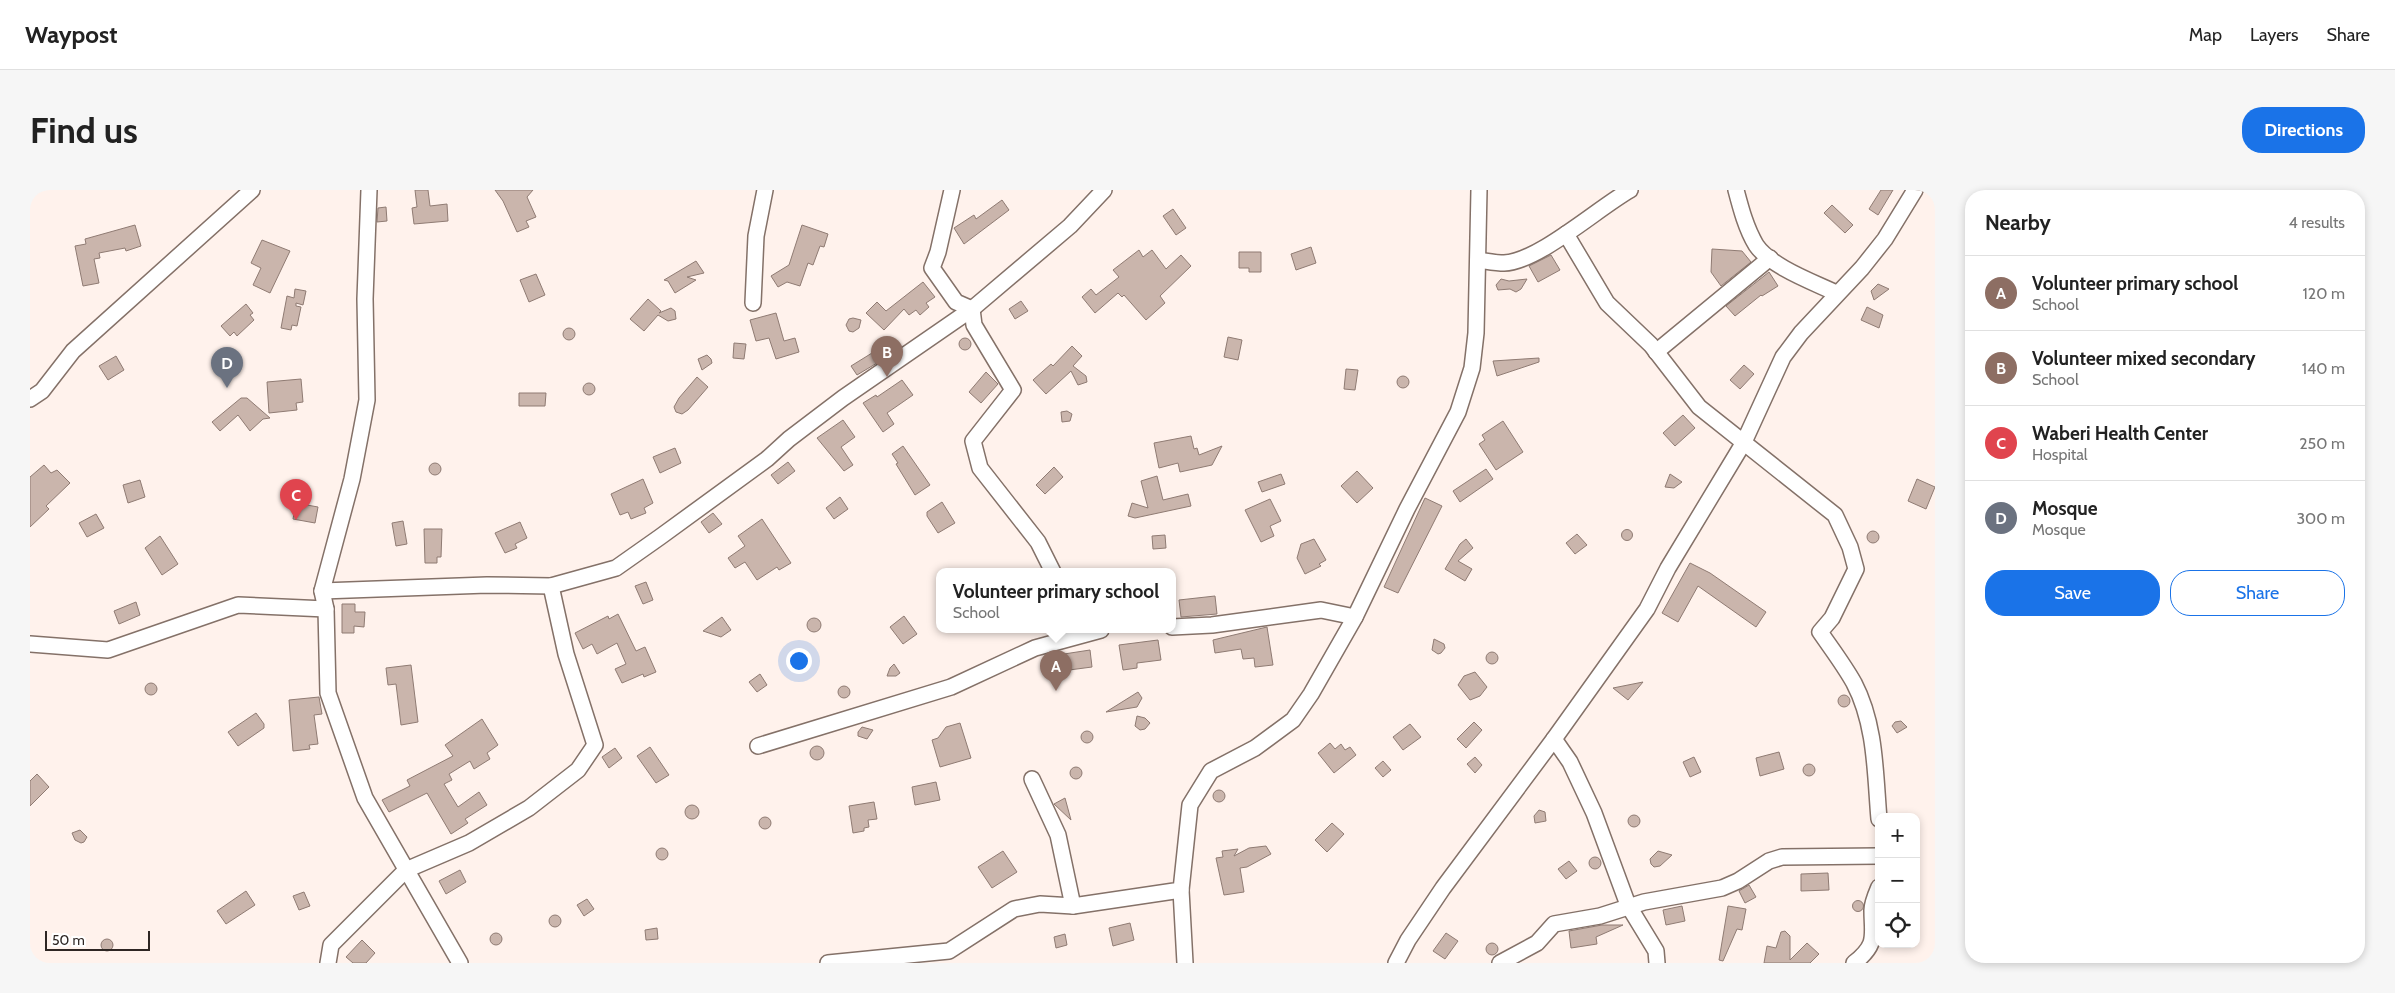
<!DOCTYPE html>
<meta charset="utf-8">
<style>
:root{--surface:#fff;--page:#f6f6f6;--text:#222;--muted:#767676;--line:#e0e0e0;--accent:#1a73e8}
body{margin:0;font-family:Cabin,sans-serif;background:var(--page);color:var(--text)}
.controls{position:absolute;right:15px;bottom:15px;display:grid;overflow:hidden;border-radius:10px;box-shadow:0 2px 8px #0003}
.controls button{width:45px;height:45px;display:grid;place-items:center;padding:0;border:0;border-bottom:1px solid var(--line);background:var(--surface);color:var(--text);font:25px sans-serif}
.scale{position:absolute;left:15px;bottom:12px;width:105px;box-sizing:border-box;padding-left:5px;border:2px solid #2e2623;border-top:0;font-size:14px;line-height:18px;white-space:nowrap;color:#2e2623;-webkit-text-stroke:4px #fff;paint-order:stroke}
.you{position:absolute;left:768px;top:470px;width:18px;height:18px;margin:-12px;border:4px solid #fff;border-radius:50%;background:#1a73e8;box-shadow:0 0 0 8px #1a73e833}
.badge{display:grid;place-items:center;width:32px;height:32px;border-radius:50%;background:var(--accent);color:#fff;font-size:16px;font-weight:700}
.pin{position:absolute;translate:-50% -41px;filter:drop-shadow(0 1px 2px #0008)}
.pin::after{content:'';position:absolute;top:26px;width:18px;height:15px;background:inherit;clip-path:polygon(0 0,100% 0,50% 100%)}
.popup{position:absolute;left:906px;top:378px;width:240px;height:65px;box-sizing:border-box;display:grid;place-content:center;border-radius:10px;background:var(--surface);filter:drop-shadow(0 1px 4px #0005);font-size:16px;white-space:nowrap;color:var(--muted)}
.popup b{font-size:19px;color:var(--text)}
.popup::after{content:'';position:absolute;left:50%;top:100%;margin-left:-10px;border:10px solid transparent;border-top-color:var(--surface)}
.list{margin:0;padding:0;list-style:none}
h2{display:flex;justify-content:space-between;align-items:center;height:65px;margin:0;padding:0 20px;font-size:21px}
h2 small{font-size:16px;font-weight:400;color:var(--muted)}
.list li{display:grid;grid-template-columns:32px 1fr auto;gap:15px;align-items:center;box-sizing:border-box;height:75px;padding:0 20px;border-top:1px solid var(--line)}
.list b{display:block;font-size:19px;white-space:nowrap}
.list p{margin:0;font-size:16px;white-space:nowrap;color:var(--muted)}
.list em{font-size:16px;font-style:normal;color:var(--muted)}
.actions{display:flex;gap:10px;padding:15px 20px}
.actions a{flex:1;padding:11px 0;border:1px solid var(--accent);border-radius:20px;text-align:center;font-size:18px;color:var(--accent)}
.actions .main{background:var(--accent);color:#fff}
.icon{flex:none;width:28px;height:28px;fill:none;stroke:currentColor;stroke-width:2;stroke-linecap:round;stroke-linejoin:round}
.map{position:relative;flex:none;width:1905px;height:773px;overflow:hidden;border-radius:20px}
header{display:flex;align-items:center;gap:30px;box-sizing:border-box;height:70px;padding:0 25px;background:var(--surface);border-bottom:1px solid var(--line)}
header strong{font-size:24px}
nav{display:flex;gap:28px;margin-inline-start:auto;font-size:18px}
.intro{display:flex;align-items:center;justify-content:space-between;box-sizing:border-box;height:120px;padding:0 30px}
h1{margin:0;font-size:35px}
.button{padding:12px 22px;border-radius:20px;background:var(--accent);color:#fff;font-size:18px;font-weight:700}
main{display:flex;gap:30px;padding:0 30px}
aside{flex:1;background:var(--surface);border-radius:20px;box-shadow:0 2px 8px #0003}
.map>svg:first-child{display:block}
.building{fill:#cab5ac;stroke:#8f7b73}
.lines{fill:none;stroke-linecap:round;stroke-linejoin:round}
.minor-casing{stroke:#847168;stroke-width:18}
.minor{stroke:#fff;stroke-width:15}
</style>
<header>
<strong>Waypost</strong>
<nav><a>Map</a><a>Layers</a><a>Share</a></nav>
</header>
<div class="intro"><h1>Find us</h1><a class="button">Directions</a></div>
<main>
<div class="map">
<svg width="1905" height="773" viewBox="0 0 1905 773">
<rect width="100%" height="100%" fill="#fff2ec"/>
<g class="building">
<polygon points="385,0 398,0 400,16 417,14 418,31 384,34 382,18 387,17"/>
<polygon points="465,0 503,0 497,7 506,27 496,31 499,37 487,42 473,11"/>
<polygon points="1851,0 1863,0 1848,25 1839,19"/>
<polygon points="972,10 979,20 934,54 924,38 944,25 946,29"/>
<polygon points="1802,15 1823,35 1815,43 1794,23"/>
<polygon points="356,17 357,31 347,32 348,18"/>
<polygon points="1143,19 1156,38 1146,45 1133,26"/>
<polygon points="105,35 111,56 96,61 95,58 69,63 70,68 64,69 69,93 53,96 45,56 56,54 55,49"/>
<polygon points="772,35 798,44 794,57 790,56 783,75 778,73 770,96 757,92 748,97 741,86 759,75"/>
<polygon points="232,50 260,61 240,103 223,95 231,78 221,73"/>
<polygon points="1281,57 1286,73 1266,80 1261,64"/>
<polygon points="1682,59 1712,61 1721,72 1691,96 1681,82"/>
<polygon points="1109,60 1113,67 1122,60 1136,79 1151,65 1161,76 1130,106 1135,113 1116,130 1094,105 1092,107 1088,103 1065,123 1052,107 1061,99 1066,105 1089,87 1083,80"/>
<polygon points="1209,62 1231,62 1231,82 1219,82 1219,78 1209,78"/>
<polygon points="1521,65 1530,80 1508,92 1499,76"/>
<polygon points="666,71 674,83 657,87 666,90 645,103 638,91 634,90"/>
<polygon points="1739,82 1748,96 1732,106 1731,105 1705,126 1696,116"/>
<polygon points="506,84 515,105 499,112 490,90"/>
<polygon points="1471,89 1479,91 1497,89 1491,99 1486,102 1480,99 1468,100 1466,95"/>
<polygon points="893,92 905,107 896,113 899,117 890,125 886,120 879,125 874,119 854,140 836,123 847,112 856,121"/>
<polygon points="1848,94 1859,99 1844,110 1841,101"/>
<polygon points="265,99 276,101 273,115 266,113 266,116 271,117 267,136 262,135 261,140 251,138 257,106 264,108"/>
<polygon points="618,109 631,121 629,123 641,118 645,121 646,129 638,131 628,125 614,141 600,129"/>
<polygon points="991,111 998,121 985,129 979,119"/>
<polygon points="216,114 223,123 220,125 224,130 207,146 204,142 200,146 191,136"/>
<polygon points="1837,117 1853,125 1849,138 1831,130"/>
<polygon points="746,123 754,151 765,148 769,162 746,169 739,148 726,151 720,130"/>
<polygon points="823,128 831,130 829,138 823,142 819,141 816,135 819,129"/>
<circle cx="539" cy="144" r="6"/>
<polygon points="1198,147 1212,150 1208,170 1194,167"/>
<circle cx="935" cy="154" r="6"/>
<polygon points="704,153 716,154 714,169 703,168"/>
<polygon points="1042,156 1052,166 1043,176 1056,186 1057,192 1048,195 1041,181 1016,204 1003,190 1021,174 1023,176"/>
<polygon points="842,163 847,173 827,185 821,176"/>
<polygon points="677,165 681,169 682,173 672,180 668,169"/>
<polygon points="86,166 94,180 78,190 69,176"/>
<polygon points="1509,168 1509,172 1467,186 1463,171"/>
<polygon points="1714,175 1724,184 1710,199 1700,190"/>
<polygon points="1316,179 1328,180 1325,200 1314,199"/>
<polygon points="956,182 968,194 951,213 939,202"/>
<circle cx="1373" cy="192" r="6"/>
<polygon points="667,187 678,197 658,220 652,224 646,222 644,217 649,208"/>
<polygon points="271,189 273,212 266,213 267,220 239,223 237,192"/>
<polygon points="872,190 883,205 857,223 864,234 853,242 833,213 846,205 847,207"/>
<circle cx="559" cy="199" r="6"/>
<polygon points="489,203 516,203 515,216 489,216"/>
<polygon points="211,208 217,208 240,228 233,229 220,241 208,225 190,241 182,232"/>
<polygon points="1037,221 1042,224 1040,231 1032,232 1031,222"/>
<polygon points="1653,225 1665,238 1645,256 1633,243"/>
<polygon points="813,230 825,247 811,257 823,275 814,281 787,248"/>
<polygon points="1473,231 1493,262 1466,280 1449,254 1455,250 1452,245"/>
<polygon points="1161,246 1164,259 1167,258 1169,265 1192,256 1182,275 1150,282 1148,273 1129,278 1124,253"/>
<polygon points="873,256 900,295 885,305 866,274 868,273 862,264"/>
<polygon points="645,258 651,273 630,283 623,267"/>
<polygon points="758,272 765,281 748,294 741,285"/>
<circle cx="405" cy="279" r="6"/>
<polygon points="14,275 21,283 27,280 40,293 16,316 19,319 0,337 0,287"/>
<polygon points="1024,277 1033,287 1015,304 1006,295"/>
<polygon points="1456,279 1463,289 1430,312 1423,301"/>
<polygon points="1327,281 1343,298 1327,313 1311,296"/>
<polygon points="1251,284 1255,294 1232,302 1228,292"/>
<polygon points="1640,284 1652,292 1644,298 1635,297"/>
<polygon points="1127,286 1133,310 1158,304 1161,316 1105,328 1098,326 1102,313 1118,318 1111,291"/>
<polygon points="613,289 623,313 614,318 616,323 601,329 598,322 590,325 581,304"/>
<polygon points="1887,289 1905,297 1896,319 1878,311"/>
<polygon points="110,290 115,307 98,313 93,295"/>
<polygon points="810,307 818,319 804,329 796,318"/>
<polygon points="1395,308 1412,316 1368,403 1354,397"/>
<polygon points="1240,309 1251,331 1240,336 1244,346 1231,352 1215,320"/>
<polygon points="912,312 925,333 908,343 897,326 897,322"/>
<polygon points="266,313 288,317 285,333 263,329"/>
<polygon points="683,323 692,334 679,343 671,332"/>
<polygon points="66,324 74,338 57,347 49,333"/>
<polygon points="732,329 761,373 749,380 747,377 727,390 715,372 705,378 698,368 715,356 708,346"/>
<polygon points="373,331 377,354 366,356 362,333"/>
<polygon points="490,332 497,348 485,354 487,358 475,363 465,343"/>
<polygon points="394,339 412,339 411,367 407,367 407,373 395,373"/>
<circle cx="1597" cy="345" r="5.5"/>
<circle cx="1843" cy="347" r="6"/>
<polygon points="1547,344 1557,355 1545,364 1536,353"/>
<polygon points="1135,345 1136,358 1123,359 1122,346"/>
<polygon points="130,346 148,374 132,385 115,358"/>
<polygon points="1284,349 1296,370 1289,374 1291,376 1275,384 1267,368 1271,354"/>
<polygon points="1436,349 1443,358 1428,371 1442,379 1435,391 1415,379 1430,354"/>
<polygon points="1660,373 1680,383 1736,422 1726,437 1668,396 1648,432 1632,423"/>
<polygon points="616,392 623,410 613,414 605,396"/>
<polygon points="1185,406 1187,424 1151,427 1149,410"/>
<polygon points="106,412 110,425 89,434 84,421"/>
<polygon points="312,414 325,414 325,422 335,422 334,437 324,436 324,443 312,443"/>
<polygon points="588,424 606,461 615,457 626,482 614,487 613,484 592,493 585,479 596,474 587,453 567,464 562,454 553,459 545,443 578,426 579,429"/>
<polygon points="874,426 887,444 873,454 860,437"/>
<polygon points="692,427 701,440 691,447 673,441"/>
<circle cx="784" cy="435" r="7"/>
<polygon points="1237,437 1243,475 1225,477 1224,468 1213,469 1211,459 1185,463 1183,450"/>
<polygon points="1404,449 1414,454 1415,458 1411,463 1408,464 1402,460"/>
<polygon points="1128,450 1131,470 1107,473 1107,478 1093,480 1089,455"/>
<polygon points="1060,460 1062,477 1024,482 1021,466"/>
<circle cx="1462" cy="468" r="6"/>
<polygon points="864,474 870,483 866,486 857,486 860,478"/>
<polygon points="381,475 388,532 371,535 366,494 358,495 356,478"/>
<polygon points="1445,482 1457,497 1450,506 1440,510 1428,495 1434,486"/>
<polygon points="730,484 737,495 727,502 719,492"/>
<polygon points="1613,492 1598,510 1583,498"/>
<circle cx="121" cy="499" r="6"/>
<circle cx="814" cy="502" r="6"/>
<polygon points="1108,502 1112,508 1107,517 1076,522"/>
<circle cx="1814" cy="511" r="6"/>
<polygon points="289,507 292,524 284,525 288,554 279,555 280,559 263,561 259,510"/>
<polygon points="226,523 234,534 234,538 208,556 198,542"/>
<polygon points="1107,526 1115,528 1120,533 1115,539 1110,540 1105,536"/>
<polygon points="452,529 468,555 457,563 460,569 444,579 440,571 419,584 422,590 414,594 428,617 449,602 457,615 435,629 438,633 421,644 397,603 359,622 352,610 380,596 377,590 423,566 415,555"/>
<polygon points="1871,531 1877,537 1867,543 1862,536 1865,532"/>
<polygon points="1444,532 1452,540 1436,558 1427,549"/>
<polygon points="930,533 941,568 910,577 902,550 908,548 916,537"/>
<polygon points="1380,534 1391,547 1373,560 1363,547"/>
<polygon points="832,537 843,540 837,549 828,546 828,542"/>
<circle cx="1057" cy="547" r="6"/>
<polygon points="1300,553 1305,559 1311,554 1315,560 1320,557 1326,565 1304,583 1288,563"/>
<circle cx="787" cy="563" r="7"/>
<polygon points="620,557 639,585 626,593 607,566"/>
<polygon points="585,558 592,568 579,578 572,567"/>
<polygon points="1749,562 1754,579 1730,586 1726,568"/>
<polygon points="1445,567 1452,575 1445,583 1437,574"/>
<polygon points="1664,567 1671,582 1660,587 1653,572"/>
<polygon points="1353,571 1361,580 1353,587 1345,578"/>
<circle cx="1779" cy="580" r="6"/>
<circle cx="1046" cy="583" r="6"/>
<polygon points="7,584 19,597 0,616 0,591"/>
<polygon points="906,592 910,610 885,615 882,597"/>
<circle cx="1189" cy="606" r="6"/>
<polygon points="1035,608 1041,630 1024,614"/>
<polygon points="844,612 847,629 838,630 839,637 834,638 834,641 823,643 819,616"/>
<circle cx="662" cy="622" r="7"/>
<polygon points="1509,620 1515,622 1516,631 1505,633 1504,626"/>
<circle cx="1604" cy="631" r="6"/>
<circle cx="735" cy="633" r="6"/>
<polygon points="1302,633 1314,644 1297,662 1285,650"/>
<polygon points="50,640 57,647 54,652 51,653 45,650 42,643"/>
<polygon points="1236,656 1241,664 1217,677 1210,678 1214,702 1194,705 1186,668 1193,667 1192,661 1208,659 1204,666 1219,658"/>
<circle cx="632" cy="664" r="6"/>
<polygon points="973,661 987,682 962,698 948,677"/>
<polygon points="1628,661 1642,665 1630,676 1624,677 1621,674 1620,669"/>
<circle cx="1565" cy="673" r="6"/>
<polygon points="1539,671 1547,681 1536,689 1528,679"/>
<polygon points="430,680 436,692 416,704 409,691"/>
<polygon points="1798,683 1799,700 1771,701 1771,684"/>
<polygon points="1719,695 1726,707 1715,713 1709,701"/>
<polygon points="216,701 225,715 196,734 187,721"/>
<polygon points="274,702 280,716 269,720 263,706"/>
<polygon points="557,709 564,719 554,726 547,715"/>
<circle cx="1828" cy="716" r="5.5"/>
<polygon points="1652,716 1655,731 1636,735 1633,720"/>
<polygon points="1698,716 1716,719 1712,740 1707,739 1693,771 1689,770"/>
<circle cx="525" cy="731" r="6"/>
<polygon points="1100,733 1104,750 1083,756 1079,738"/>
<polygon points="1572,735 1593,735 1566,747 1567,754 1541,758 1539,741"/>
<polygon points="627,738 628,749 616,750 615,740"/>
<polygon points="1755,741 1760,746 1760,770 1777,753 1789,764 1780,773 1734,773 1737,756 1746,758 1751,742"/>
<circle cx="466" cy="749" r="6"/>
<polygon points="1416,743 1428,751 1415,769 1403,761"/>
<polygon points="1035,744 1037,755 1026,758 1024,747"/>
<circle cx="77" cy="755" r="6"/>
<polygon points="332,750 345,763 336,773 323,773 316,767"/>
<circle cx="1462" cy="759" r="6"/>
</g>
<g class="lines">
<g class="minor-casing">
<g id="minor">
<polyline points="339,0 335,109 337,210 322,289 292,401 296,419 298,503 335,608 430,773"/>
<polyline points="922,0 908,62 902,78 926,112 942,119 944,135 983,200 943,251 950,278 1008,352 1023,382"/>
<path d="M1706 0C1711 19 1716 38 1726 55 1741 77 1783 92 1806 103"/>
<path d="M1536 44 1577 113 1621 155 1669 217 1805 325 1820 357 1826 379 1802 428 1790 442C1801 458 1814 475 1824 493 1846 535 1845 583 1849 629"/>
<path d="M1448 70C1456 71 1466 73 1474 73 1508 72 1568 18 1600 0"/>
<polyline points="723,113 726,46 735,0"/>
<polyline points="1626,162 1740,68"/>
<polyline points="0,209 12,201 43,161 222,0"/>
<polyline points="292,401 457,395 521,396"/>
<polyline points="1142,437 1182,435 1291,420 1325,427"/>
<polyline points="0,454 78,460 208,415 296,419"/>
<polyline points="1524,549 1540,572 1564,623 1598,715 1626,761 1627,773"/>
<polyline points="728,556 921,497 1005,458 1071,440"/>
<polyline points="1002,589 1028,645 1043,716"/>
<polyline points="1151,700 1155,773"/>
<polyline points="298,773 301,755 376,680 439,653 499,618 548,580 565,555 536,464 521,396 586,378 630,347 737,269 759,249 813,208 942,119 1040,36 1074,0"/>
<polyline points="798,773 919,761 984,719 1010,714 1043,716 1151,700 1160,615 1181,581 1225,558 1263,530 1281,504 1325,427 1377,319 1428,222 1442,178 1446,143 1449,0"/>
<polyline points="1366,773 1378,750 1413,698 1524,549 1617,419 1638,378 1714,252 1753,167 1771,143 1832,78 1855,49 1885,0"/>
<polyline points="1470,773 1507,753 1524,734 1570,726 1614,712 1692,698 1708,691 1739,671 1752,667 1849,666"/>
<path d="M1824 773C1848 754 1842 746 1842 720 1842 713 1846 704 1849 697"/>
</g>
</g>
<use href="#minor" class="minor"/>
</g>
</svg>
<div class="controls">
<button>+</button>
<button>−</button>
<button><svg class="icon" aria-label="locate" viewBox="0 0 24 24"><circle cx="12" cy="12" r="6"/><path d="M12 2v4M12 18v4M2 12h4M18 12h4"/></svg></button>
</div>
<div class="scale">50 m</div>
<div class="you"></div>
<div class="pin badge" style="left:1026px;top:501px;background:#8d6e63">A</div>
<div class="popup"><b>Volunteer primary school</b>School</div>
<div class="pin badge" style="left:857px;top:187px;background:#8d6e63">B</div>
<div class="pin badge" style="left:266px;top:330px;background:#e0444e">C</div>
<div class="pin badge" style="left:197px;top:198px;background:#6b7280">D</div>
</div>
<aside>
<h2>Nearby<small>4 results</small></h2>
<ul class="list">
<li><span class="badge" style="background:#8d6e63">A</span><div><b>Volunteer primary school</b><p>School</p></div><em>120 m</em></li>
<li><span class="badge" style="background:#8d6e63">B</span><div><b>Volunteer mixed secondary</b><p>School</p></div><em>140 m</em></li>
<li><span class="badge" style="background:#e0444e">C</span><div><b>Waberi Health Center</b><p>Hospital</p></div><em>250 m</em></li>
<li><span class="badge" style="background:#6b7280">D</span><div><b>Mosque</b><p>Mosque</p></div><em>300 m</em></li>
</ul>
<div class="actions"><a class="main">Save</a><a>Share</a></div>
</aside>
</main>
